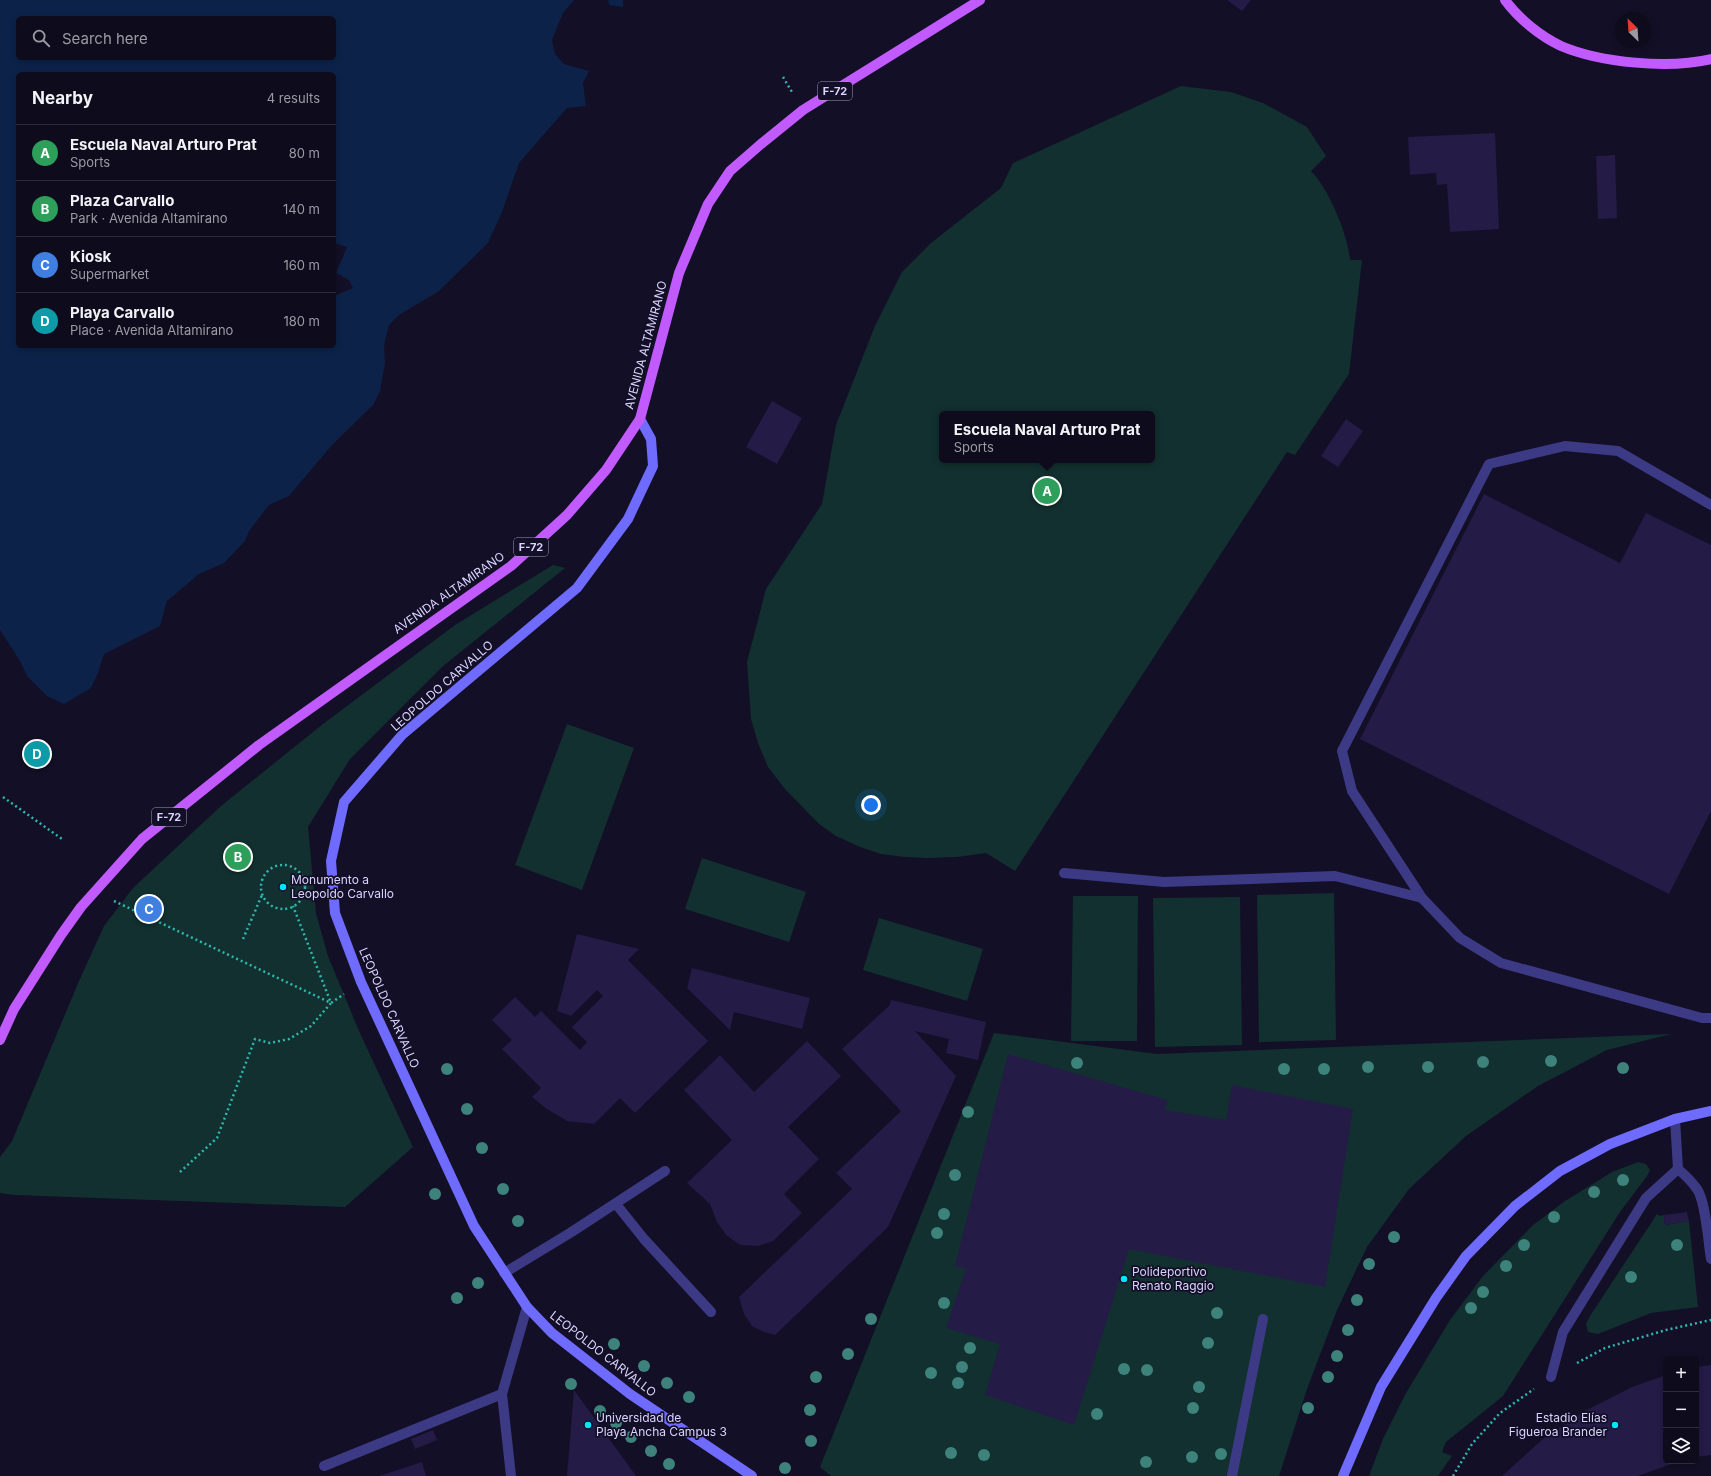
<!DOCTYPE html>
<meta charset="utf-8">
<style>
:root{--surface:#0e0b1c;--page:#171425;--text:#f1f3f6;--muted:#9b9ba3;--line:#2e2b3b;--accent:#00e5ff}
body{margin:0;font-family:Inter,sans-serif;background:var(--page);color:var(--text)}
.controls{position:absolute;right:12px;bottom:12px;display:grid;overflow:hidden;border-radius:6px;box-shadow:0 2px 6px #0003}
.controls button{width:36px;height:36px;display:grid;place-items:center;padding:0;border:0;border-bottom:1px solid var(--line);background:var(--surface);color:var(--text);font:20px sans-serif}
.compass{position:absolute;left:1615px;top:12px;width:36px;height:36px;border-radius:50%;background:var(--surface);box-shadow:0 2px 6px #0003;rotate:335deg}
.you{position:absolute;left:871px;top:805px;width:14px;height:14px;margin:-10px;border:3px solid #fff;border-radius:50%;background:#1a73e8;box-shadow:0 0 0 6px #1a73e833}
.badge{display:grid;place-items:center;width:26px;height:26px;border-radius:50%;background:var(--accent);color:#fff;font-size:13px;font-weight:700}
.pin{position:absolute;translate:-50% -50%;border:2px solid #fff;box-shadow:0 1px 4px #0006}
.popup{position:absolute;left:939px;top:411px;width:216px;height:52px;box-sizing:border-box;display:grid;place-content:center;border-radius:6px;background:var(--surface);filter:drop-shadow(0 1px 3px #0005);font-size:13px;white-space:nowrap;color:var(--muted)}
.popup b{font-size:15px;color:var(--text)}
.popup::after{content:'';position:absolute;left:50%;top:100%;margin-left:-8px;border:8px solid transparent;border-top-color:var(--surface)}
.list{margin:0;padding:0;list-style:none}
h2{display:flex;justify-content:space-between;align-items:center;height:52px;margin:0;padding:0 16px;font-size:17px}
h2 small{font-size:13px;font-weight:400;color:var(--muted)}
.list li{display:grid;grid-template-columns:26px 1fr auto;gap:12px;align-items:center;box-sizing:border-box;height:56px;padding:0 16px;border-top:1px solid var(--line)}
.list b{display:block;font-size:15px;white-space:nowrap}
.list p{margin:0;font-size:13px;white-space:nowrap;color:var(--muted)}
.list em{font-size:13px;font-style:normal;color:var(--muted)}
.icon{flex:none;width:22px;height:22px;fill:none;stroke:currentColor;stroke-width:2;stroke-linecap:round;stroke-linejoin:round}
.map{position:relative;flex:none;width:1711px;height:1476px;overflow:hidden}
.search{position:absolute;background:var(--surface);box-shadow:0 2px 6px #0003;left:16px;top:16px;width:320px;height:44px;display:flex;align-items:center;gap:10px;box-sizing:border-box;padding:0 14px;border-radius:6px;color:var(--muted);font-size:15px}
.panel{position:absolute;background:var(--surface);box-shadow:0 2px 6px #0003;left:16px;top:72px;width:320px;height:276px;border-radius:6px}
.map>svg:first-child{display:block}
.green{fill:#12302f;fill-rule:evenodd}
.water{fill:#0c2248;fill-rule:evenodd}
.building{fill:#241b47}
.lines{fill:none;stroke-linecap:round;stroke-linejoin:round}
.path{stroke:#2fb8b0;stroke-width:2.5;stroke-dasharray:2 3;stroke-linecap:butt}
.lane{stroke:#3d3a85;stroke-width:10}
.street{stroke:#3d3a85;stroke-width:10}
.secondary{stroke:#6f6bff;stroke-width:10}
.primary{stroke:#c25bff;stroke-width:10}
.tree{fill:#3d827b}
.poi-dot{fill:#00e5ff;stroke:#130f26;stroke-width:1.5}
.labels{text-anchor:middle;stroke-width:3.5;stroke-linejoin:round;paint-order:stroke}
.shield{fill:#130f26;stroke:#9e99be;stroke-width:1}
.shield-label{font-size:11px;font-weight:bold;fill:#d9d4ff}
.street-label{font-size:12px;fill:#d9d4ff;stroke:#130f26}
.poi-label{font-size:12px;fill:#d9d4ff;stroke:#130f26;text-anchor:start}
</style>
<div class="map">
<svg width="1711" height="1476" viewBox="0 0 1711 1476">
<rect width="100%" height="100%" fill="#130f26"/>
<g class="green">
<path d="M1181 86 1231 92 1263 103 1307 127 1326 156 1311 171C1329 189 1348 235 1350 260H1362L1349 374 1295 455 1287 452 1015 871 986 853 957 857 927 858 905 857 881 854 860 847 836 836 819 824 785 789 768 767 758 743 751 719 747 662 766 589 822 504 836 425 875 326 902 272 931 243 1001 188 1013 163ZM942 414H1152V460H942Z"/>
<polygon points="553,565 565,568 442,667 350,759 308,827 316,913 328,956 359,1031 413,1147 345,1207 14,1195 0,1193 0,1157 12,1141 79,981 104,926 133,888 221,806 323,724 455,625"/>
<polygon points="567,724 634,748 582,890 515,865"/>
<polygon points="702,858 806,892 789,942 685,909"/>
<polygon points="1334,893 1336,1040 1259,1042 1257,895"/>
<polygon points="1073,896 1138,896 1137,1041 1071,1041"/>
<polygon points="1240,897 1242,1045 1155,1047 1153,898"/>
<polygon points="879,918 983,949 967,1001 863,970"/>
<polygon points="994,1033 1157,1054 1671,1034 1607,1050 1538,1086 1466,1136 1409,1189 1367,1247 1337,1310 1307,1389 1279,1476 831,1476 820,1467"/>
<polygon points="1638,1162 1646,1164 1650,1170 1647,1176 1620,1212 1503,1396 1446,1442 1442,1452 1452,1456 1438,1476 1369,1476 1383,1439 1406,1393 1450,1320 1483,1276 1533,1225 1565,1201 1612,1172"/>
<polygon points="1657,1214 1660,1216 1664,1215 1665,1225 1689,1221 1698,1307 1651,1313 1598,1334 1588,1332 1586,1324 1590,1316"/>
</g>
<g class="water">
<path d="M0 0H574L563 13 552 40 555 54 564 64 589 71 583 83 586 106 567 108 519 163 502 212 488 243 439 291 399 315 389 325 384 345 385 363 380 391 373 405 332 445 289 496 269 505 249 531 245 541 224 563 199 574 167 601 160 626 104 654 98 673 91 688 64 704 47 696 27 676 20 661 0 630ZM18 18H334V58H18ZM18 74H334V243L347 247 336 273 349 280 353 288 334 296V346H18Z"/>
<polygon points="608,0 623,0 623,7 609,5"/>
</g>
<g class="building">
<polygon points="1227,0 1251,0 1242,11"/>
<polygon points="1495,133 1499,229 1450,232 1447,184 1437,185 1436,173 1410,175 1408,137"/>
<polygon points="1615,155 1617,218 1598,219 1596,156"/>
<polygon points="772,401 802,418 777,464 746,447"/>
<polygon points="1346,419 1363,431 1338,467 1321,456"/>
<polygon points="1484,494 1620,563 1646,513 1711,545 1711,811 1669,894 1360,739"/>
<polygon points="577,934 639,949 628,960 708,1041 635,1113 620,1098 594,1124 567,1121 547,1109 532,1097 541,1088 502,1049 512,1040 492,1020 515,997 535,1017 541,1011 580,1050 587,1042 572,1027 603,996 597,990 571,1016 557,1011"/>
<polygon points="692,968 810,998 802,1029 734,1012 730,1030 687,988"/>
<polygon points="891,1000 986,1022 978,1060 946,1053 949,1039 915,1031 956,1076 888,1227 775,1335 764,1332 752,1326 744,1314 739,1297 852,1189 836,1173 901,1111 842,1049 890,1005"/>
<polygon points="807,1041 841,1076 788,1127 819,1159 784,1194 802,1213 773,1241 758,1246 740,1245 726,1235 717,1222 710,1204 687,1183 732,1140 684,1090 720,1055 754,1092"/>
<polygon points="1008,1054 1167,1100 1165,1110 1226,1120 1232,1085 1353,1109 1325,1287 1129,1249 1074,1425 985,1395 1000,1344 946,1328 966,1269 955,1266"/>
<polygon points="1687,1212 1689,1221 1665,1225 1664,1215"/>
<polygon points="1711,1365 1711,1455 1696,1457 1696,1367"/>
<polygon points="1666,1375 1666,1461 1677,1462 1638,1476 1502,1476 1544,1438 1585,1411 1632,1387"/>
<polygon points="574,1390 636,1476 567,1476"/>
<polygon points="433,1430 437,1440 415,1449 411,1439"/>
<polygon points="422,1462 426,1476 379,1476"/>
</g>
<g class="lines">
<g class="path">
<polyline points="783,77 792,92"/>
<polyline points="3,797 62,839"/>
<circle cx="283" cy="887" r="22"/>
<polyline points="114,901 331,1003 344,994"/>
<polyline points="243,939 262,895"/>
<polyline points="180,1172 217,1138 255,1039 270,1043 289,1039 311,1026 331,1003 293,906"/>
<polyline points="1577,1363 1605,1348 1666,1330 1711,1320"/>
<polyline points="1453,1476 1472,1444 1500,1413 1534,1389"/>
</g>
<g class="lane">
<polyline points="1711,505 1618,451 1565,446 1489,464 1342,751 1352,791 1422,898 1460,938 1501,963 1702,1018 1711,1018"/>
<polyline points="1064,873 1164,882 1335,876 1422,898"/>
<path d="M1678 1169C1685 1175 1692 1182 1697 1189 1706 1202 1708 1242 1711 1259"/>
<polyline points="616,1204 644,1239 711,1312"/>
<polyline points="504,1273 570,1233 665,1171"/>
<polyline points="1551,1377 1563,1332 1646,1198 1678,1169 1675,1119"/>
<polyline points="324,1466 502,1394"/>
<polyline points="1232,1476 1263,1319"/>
</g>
<polyline class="street" points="511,1476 502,1394 527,1307"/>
<g class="secondary">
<polyline points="640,419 651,439 653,466 628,519 577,588 402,735 344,802 331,861 335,913 361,982 474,1226 527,1307 552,1333 630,1394 752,1476"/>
<polyline points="1343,1476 1381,1387 1436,1298 1466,1256 1515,1206 1560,1171 1610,1144 1675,1119 1711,1111"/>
</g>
<g class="primary">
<path d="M1505 0C1519 19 1540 36 1561 46 1601 63 1669 69 1711 59"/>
<polyline points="0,1040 14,1009 61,935 81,907 142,839 259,745 511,566 567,515 606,470 640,419 679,273 708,204 730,171 761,144 803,110 980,0"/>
</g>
</g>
<g class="tree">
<circle cx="1551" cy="1061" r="6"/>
<circle cx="1483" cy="1062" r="6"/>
<circle cx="1077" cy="1063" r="6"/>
<circle cx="1368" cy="1067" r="6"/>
<circle cx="1428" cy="1067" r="6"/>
<circle cx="1623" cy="1068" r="6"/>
<circle cx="447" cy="1069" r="6"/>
<circle cx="1284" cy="1069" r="6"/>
<circle cx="1324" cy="1069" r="6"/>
<circle cx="467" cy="1109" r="6"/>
<circle cx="968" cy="1112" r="6"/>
<circle cx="482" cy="1148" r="6"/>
<circle cx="955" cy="1175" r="6"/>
<circle cx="1623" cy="1180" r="6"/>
<circle cx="503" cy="1189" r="6"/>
<circle cx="1594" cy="1192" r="6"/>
<circle cx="435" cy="1194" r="6"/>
<circle cx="944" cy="1214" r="6"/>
<circle cx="1554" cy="1217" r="6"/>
<circle cx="518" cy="1221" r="6"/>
<circle cx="937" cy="1233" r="6"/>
<circle cx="1394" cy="1237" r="6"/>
<circle cx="1524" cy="1245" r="6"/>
<circle cx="1677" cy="1245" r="6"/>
<circle cx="1369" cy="1264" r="6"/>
<circle cx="1506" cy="1266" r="6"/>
<circle cx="1631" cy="1277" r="6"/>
<circle cx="478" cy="1283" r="6"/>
<circle cx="1483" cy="1292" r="6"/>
<circle cx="457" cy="1298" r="6"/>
<circle cx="1357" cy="1300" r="6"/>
<circle cx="944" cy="1303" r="6"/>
<circle cx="1471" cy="1308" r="6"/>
<circle cx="1217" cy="1313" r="6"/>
<circle cx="871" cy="1319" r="6"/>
<circle cx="1348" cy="1330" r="6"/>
<circle cx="1208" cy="1343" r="6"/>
<circle cx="614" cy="1344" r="6"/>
<circle cx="970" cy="1348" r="6"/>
<circle cx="848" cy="1354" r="6"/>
<circle cx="1337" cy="1356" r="6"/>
<circle cx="644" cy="1366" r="6"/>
<circle cx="962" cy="1367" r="6"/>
<circle cx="1124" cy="1369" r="6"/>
<circle cx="1147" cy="1370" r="6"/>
<circle cx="931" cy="1373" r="6"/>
<circle cx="816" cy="1377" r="6"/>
<circle cx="1328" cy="1377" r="6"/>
<circle cx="667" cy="1383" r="6"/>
<circle cx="958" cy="1383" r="6"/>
<circle cx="571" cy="1384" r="6"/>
<circle cx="1199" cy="1387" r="6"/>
<circle cx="689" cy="1397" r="6"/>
<circle cx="1193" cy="1408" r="6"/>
<circle cx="1308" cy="1408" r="6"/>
<circle cx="810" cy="1410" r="6"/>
<circle cx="600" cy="1411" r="6"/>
<circle cx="1097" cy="1414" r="6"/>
<circle cx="616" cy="1423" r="6"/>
<circle cx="631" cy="1437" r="6"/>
<circle cx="811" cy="1441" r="6"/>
<circle cx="651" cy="1451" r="6"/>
<circle cx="951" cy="1453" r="6"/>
<circle cx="1221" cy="1454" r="6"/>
<circle cx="984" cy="1455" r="6"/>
<circle cx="1192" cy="1457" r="6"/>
<circle cx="1146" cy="1462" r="6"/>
<circle cx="669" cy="1464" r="6"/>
<circle cx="785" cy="1468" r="6"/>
</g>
<g class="poi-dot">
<circle cx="283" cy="887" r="4"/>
<circle cx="1124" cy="1279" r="4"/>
<circle cx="588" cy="1425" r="4"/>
<circle cx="1615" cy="1425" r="4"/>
</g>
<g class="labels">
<g class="shield">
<rect x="818" y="82" width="34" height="18" rx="3"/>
<rect x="514" y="538" width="34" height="18" rx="3"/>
<rect x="152" y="808" width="34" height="18" rx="3"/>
</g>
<g class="shield-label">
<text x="835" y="95">F-72</text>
<text x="531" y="551">F-72</text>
<text x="169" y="821">F-72</text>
</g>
<g class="street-label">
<text transform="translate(646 345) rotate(-75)" y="4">AVENIDA ALTAMIRANO</text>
<text transform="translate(449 593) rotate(-35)" y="4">AVENIDA ALTAMIRANO</text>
<text transform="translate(442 686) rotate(-41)" y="4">LEOPOLDO CARVALLO</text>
<text transform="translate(389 1008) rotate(66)" y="4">LEOPOLDO CARVALLO</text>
<text transform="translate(603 1354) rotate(38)" y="4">LEOPOLDO CARVALLO</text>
</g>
<g class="poi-label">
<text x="291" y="884">Monumento a<tspan x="291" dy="14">Leopoldo Carvallo</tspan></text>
<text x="1132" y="1276">Polideportivo<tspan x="1132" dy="14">Renato Raggio</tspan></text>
<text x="596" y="1422">Universidad de<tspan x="596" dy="14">Playa Ancha Campus 3</tspan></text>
<text x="1607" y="1422" text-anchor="end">Estadio Elías<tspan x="1607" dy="14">Figueroa Brander</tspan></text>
</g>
</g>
</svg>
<div class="controls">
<button>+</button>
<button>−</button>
<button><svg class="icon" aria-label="layers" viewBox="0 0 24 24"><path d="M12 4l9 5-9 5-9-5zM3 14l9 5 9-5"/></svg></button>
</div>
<svg class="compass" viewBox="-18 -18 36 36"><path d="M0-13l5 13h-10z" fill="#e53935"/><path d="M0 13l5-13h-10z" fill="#9b9ba3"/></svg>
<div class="you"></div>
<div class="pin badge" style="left:1047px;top:491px;background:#2e9e5b">A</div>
<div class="popup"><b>Escuela Naval Arturo Prat</b>Sports</div>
<div class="pin badge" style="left:238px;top:857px;background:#2e9e5b">B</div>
<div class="pin badge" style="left:149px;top:909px;background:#3f7fe0">C</div>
<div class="pin badge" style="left:37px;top:754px;background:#0f9aa8">D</div>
<div class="search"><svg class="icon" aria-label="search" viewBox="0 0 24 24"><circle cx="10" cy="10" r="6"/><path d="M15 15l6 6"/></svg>Search here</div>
<section class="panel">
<h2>Nearby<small>4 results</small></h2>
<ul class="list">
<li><span class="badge" style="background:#2e9e5b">A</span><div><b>Escuela Naval Arturo Prat</b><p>Sports</p></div><em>80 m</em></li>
<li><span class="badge" style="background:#2e9e5b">B</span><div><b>Plaza Carvallo</b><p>Park · Avenida Altamirano</p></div><em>140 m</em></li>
<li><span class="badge" style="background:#3f7fe0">C</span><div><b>Kiosk</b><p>Supermarket</p></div><em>160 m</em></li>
<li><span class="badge" style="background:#0f9aa8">D</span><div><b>Playa Carvallo</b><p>Place · Avenida Altamirano</p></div><em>180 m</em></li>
</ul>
</section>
</div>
